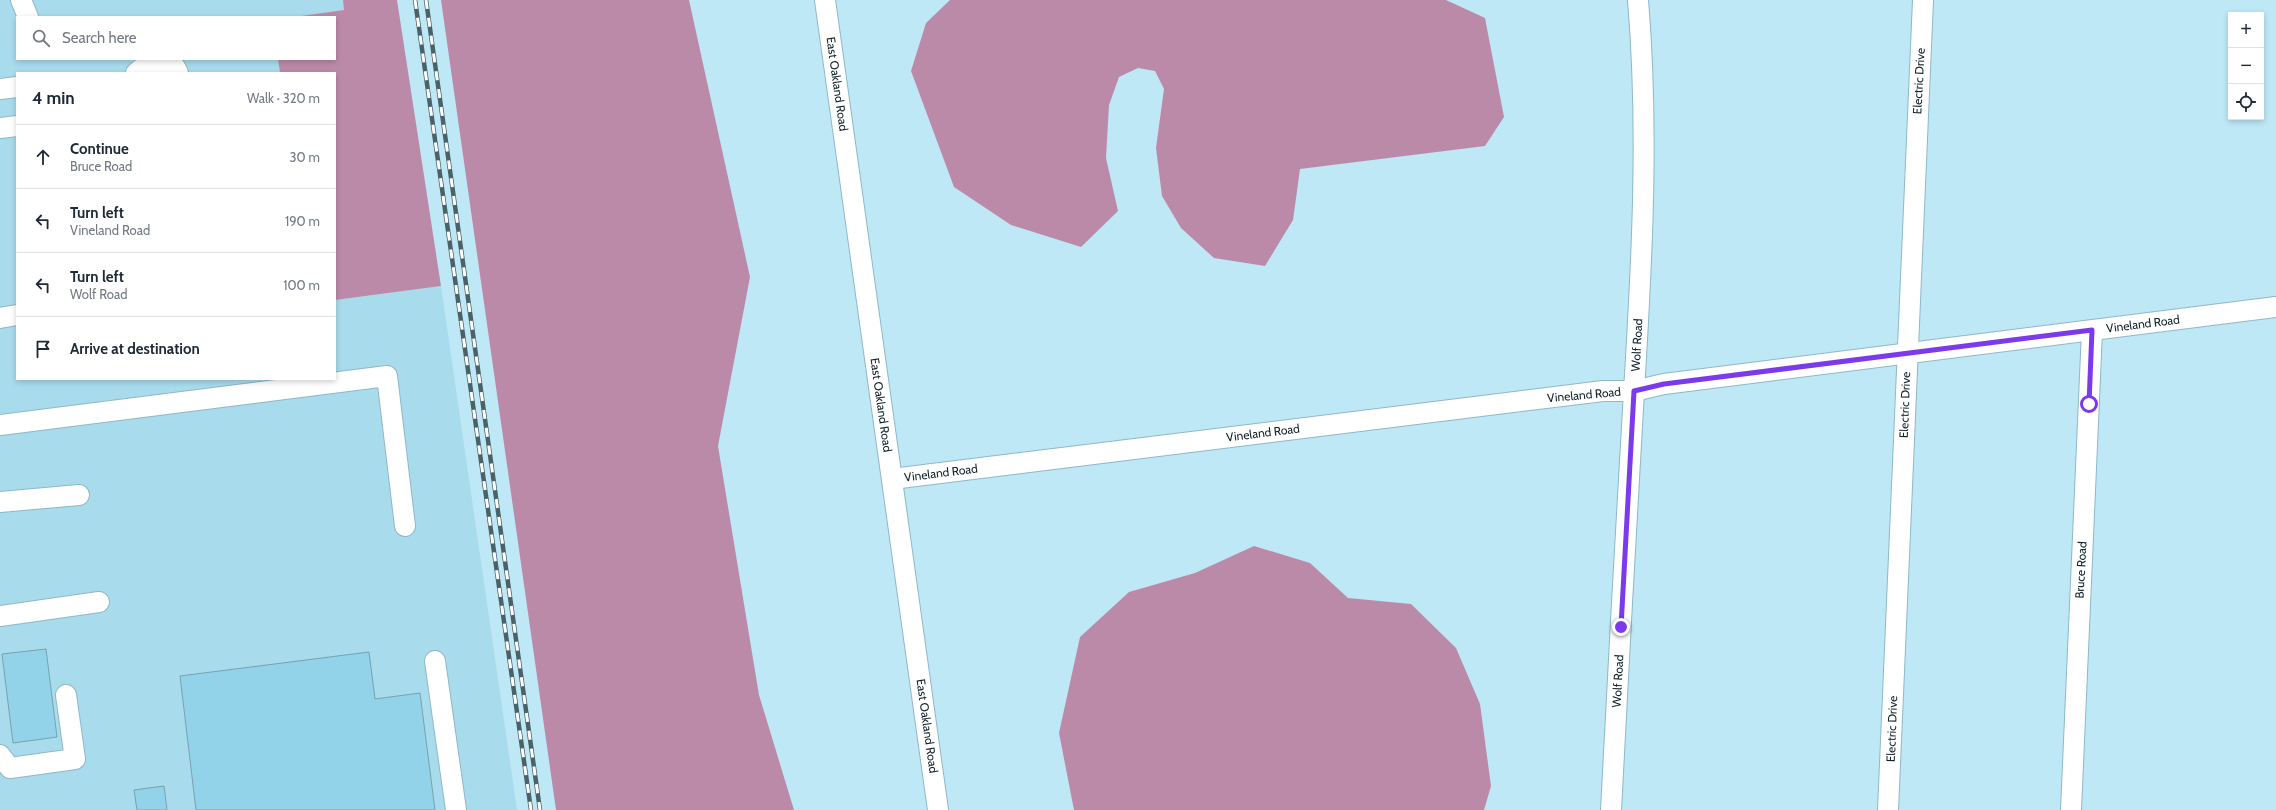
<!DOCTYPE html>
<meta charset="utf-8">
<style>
:root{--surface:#fff;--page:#f2f2f3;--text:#1f2937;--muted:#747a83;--line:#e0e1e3}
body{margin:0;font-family:Cabin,sans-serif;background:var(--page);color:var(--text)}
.controls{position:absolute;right:12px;top:12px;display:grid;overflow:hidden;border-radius:0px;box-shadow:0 2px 6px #0003}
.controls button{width:36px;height:36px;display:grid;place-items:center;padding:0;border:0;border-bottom:1px solid var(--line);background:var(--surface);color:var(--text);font:20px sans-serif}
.stop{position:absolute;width:12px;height:12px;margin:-9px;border:3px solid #7c3aed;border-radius:50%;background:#fff}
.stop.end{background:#7c3aed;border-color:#fff;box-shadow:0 1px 4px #0008}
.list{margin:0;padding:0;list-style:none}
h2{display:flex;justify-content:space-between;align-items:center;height:52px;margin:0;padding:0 16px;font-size:17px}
h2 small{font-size:13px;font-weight:400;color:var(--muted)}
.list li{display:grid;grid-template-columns:26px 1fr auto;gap:12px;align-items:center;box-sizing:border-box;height:64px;padding:0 16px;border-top:1px solid var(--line)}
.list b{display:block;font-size:15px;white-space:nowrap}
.list p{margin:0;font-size:13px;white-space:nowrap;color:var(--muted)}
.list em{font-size:13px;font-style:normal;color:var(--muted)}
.icon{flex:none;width:22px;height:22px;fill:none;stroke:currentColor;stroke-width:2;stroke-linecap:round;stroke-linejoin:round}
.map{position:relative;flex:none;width:2276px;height:810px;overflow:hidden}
.search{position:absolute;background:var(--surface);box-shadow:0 2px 6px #0003;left:16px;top:16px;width:320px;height:44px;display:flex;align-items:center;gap:10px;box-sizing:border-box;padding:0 14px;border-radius:0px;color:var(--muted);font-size:15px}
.panel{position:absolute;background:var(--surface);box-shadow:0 2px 6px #0003;left:16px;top:72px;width:320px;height:308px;border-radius:0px}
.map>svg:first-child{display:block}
.built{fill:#a8dbec}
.forest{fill:#bc8aa9}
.building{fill:#92d3e9;stroke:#79a1af}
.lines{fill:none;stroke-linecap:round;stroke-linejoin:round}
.minor-casing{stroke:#8fb8c6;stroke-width:22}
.minor{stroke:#fff;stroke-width:20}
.rail-casing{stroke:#496169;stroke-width:4.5}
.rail{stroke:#fff;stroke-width:3;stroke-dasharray:9;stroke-linecap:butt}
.route{stroke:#7c3aed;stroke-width:5}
.labels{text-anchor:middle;stroke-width:3;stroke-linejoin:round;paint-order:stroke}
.street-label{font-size:12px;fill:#122227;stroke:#fff}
</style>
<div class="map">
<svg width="2276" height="810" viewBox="0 0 2276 810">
<rect width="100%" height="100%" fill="#bee8f6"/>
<polygon class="built" points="0,0 343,0 345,10 294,17 17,17 17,59 278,59 280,73 17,73 17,379 335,379 335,300 441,286 517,810 0,810"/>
<g class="forest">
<polygon points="343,0 397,0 441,286 335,300 335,73 280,73 278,59 335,59 335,17 294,17 344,10"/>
<polygon points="441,0 689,0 750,277 718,446 759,695 794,810 556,810"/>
<polygon points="950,0 1446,0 1485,18 1504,117 1485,146 1300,169 1293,220 1265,266 1214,258 1181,228 1162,196 1156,148 1164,89 1155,71 1138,68 1119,77 1109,105 1106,158 1118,211 1081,247 1011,225 954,187 911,71 926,23"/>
<polygon points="1254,546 1310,563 1348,598 1411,604 1456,648 1480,704 1491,786 1484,810 1074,810 1059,733 1080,637 1129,592 1195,573"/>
</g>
<g class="building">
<polygon points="46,649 57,737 13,743 2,654"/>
<polygon points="369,652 375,699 420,693 435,810 196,810 180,676"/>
<polygon points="164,786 167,810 137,810 134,790"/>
</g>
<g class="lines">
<g class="minor-casing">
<g id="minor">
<polyline points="21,0 28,17"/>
<polyline points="825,0 938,810"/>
<path d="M136 73C150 61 157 61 175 67L178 73"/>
<polyline points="0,89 17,87"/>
<polyline points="0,128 17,126"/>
<polyline points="0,318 17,315"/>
<polyline points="0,425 387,376 405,526"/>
<polyline points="892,479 1603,391 1634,391 1664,384 2276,307"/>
<polyline points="0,502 79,495"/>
<polyline points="0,616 99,602"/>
<polyline points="435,661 456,810"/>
<polyline points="0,755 10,768 75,759 66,695"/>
<path d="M1611 810C1618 670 1626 531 1634 391 1642 260 1649 131 1638 0"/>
<polyline points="1888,810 1923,0"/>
<polyline points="2071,810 2092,331"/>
</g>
</g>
<use href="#minor" class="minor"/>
<g class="rail-casing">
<g id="rail">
<polyline points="415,0 531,810"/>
<polyline points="426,0 540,810"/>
</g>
</g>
<use href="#rail" class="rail"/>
</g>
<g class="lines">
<polyline class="route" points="1621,627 1634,391 1664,384 2092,330 2089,404"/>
</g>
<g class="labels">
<g class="street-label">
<text transform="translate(1919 81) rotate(-87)" y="4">Electric Drive</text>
<text transform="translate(837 84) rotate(82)" y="4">East Oakland Road</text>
<text transform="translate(2143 324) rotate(-7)" y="4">Vineland Road</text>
<text transform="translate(1637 345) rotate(-87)" y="4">Wolf Road</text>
<text transform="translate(1584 395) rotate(-5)" y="4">Vineland Road</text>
<text transform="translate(881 405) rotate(82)" y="4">East Oakland Road</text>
<text transform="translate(1905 405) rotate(-88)" y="4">Electric Drive</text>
<text transform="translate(1263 433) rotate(-7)" y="4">Vineland Road</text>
<text transform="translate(941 473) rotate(-7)" y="4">Vineland Road</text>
<text transform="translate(2081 570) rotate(-87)" y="4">Bruce Road</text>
<text transform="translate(1618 681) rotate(-87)" y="4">Wolf Road</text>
<text transform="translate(927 726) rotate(82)" y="4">East Oakland Road</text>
<text transform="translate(1892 729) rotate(-88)" y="4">Electric Drive</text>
</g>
</g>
</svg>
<div class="controls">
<button>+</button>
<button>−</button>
<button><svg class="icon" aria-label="locate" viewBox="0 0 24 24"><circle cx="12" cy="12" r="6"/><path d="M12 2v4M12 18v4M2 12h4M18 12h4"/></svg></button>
</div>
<div class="stop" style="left:2089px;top:404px"></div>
<div class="stop end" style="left:1621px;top:627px"></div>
<div class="search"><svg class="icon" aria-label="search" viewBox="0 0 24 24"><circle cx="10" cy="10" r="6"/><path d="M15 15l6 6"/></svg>Search here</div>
<section class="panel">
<h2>4 min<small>Walk · 320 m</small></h2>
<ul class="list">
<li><svg class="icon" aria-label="ahead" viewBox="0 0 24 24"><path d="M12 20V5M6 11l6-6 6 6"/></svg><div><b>Continue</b><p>Bruce Road</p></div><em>30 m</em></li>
<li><svg class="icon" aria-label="left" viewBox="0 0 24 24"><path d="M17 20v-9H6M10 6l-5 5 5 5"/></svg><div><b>Turn left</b><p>Vineland Road</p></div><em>190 m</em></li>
<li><svg class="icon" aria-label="left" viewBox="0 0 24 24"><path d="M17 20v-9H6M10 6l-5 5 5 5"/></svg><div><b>Turn left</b><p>Wolf Road</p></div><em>100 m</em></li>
<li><svg class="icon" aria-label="arrive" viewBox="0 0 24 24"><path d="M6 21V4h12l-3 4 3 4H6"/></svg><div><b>Arrive at destination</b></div></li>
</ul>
</section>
</div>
